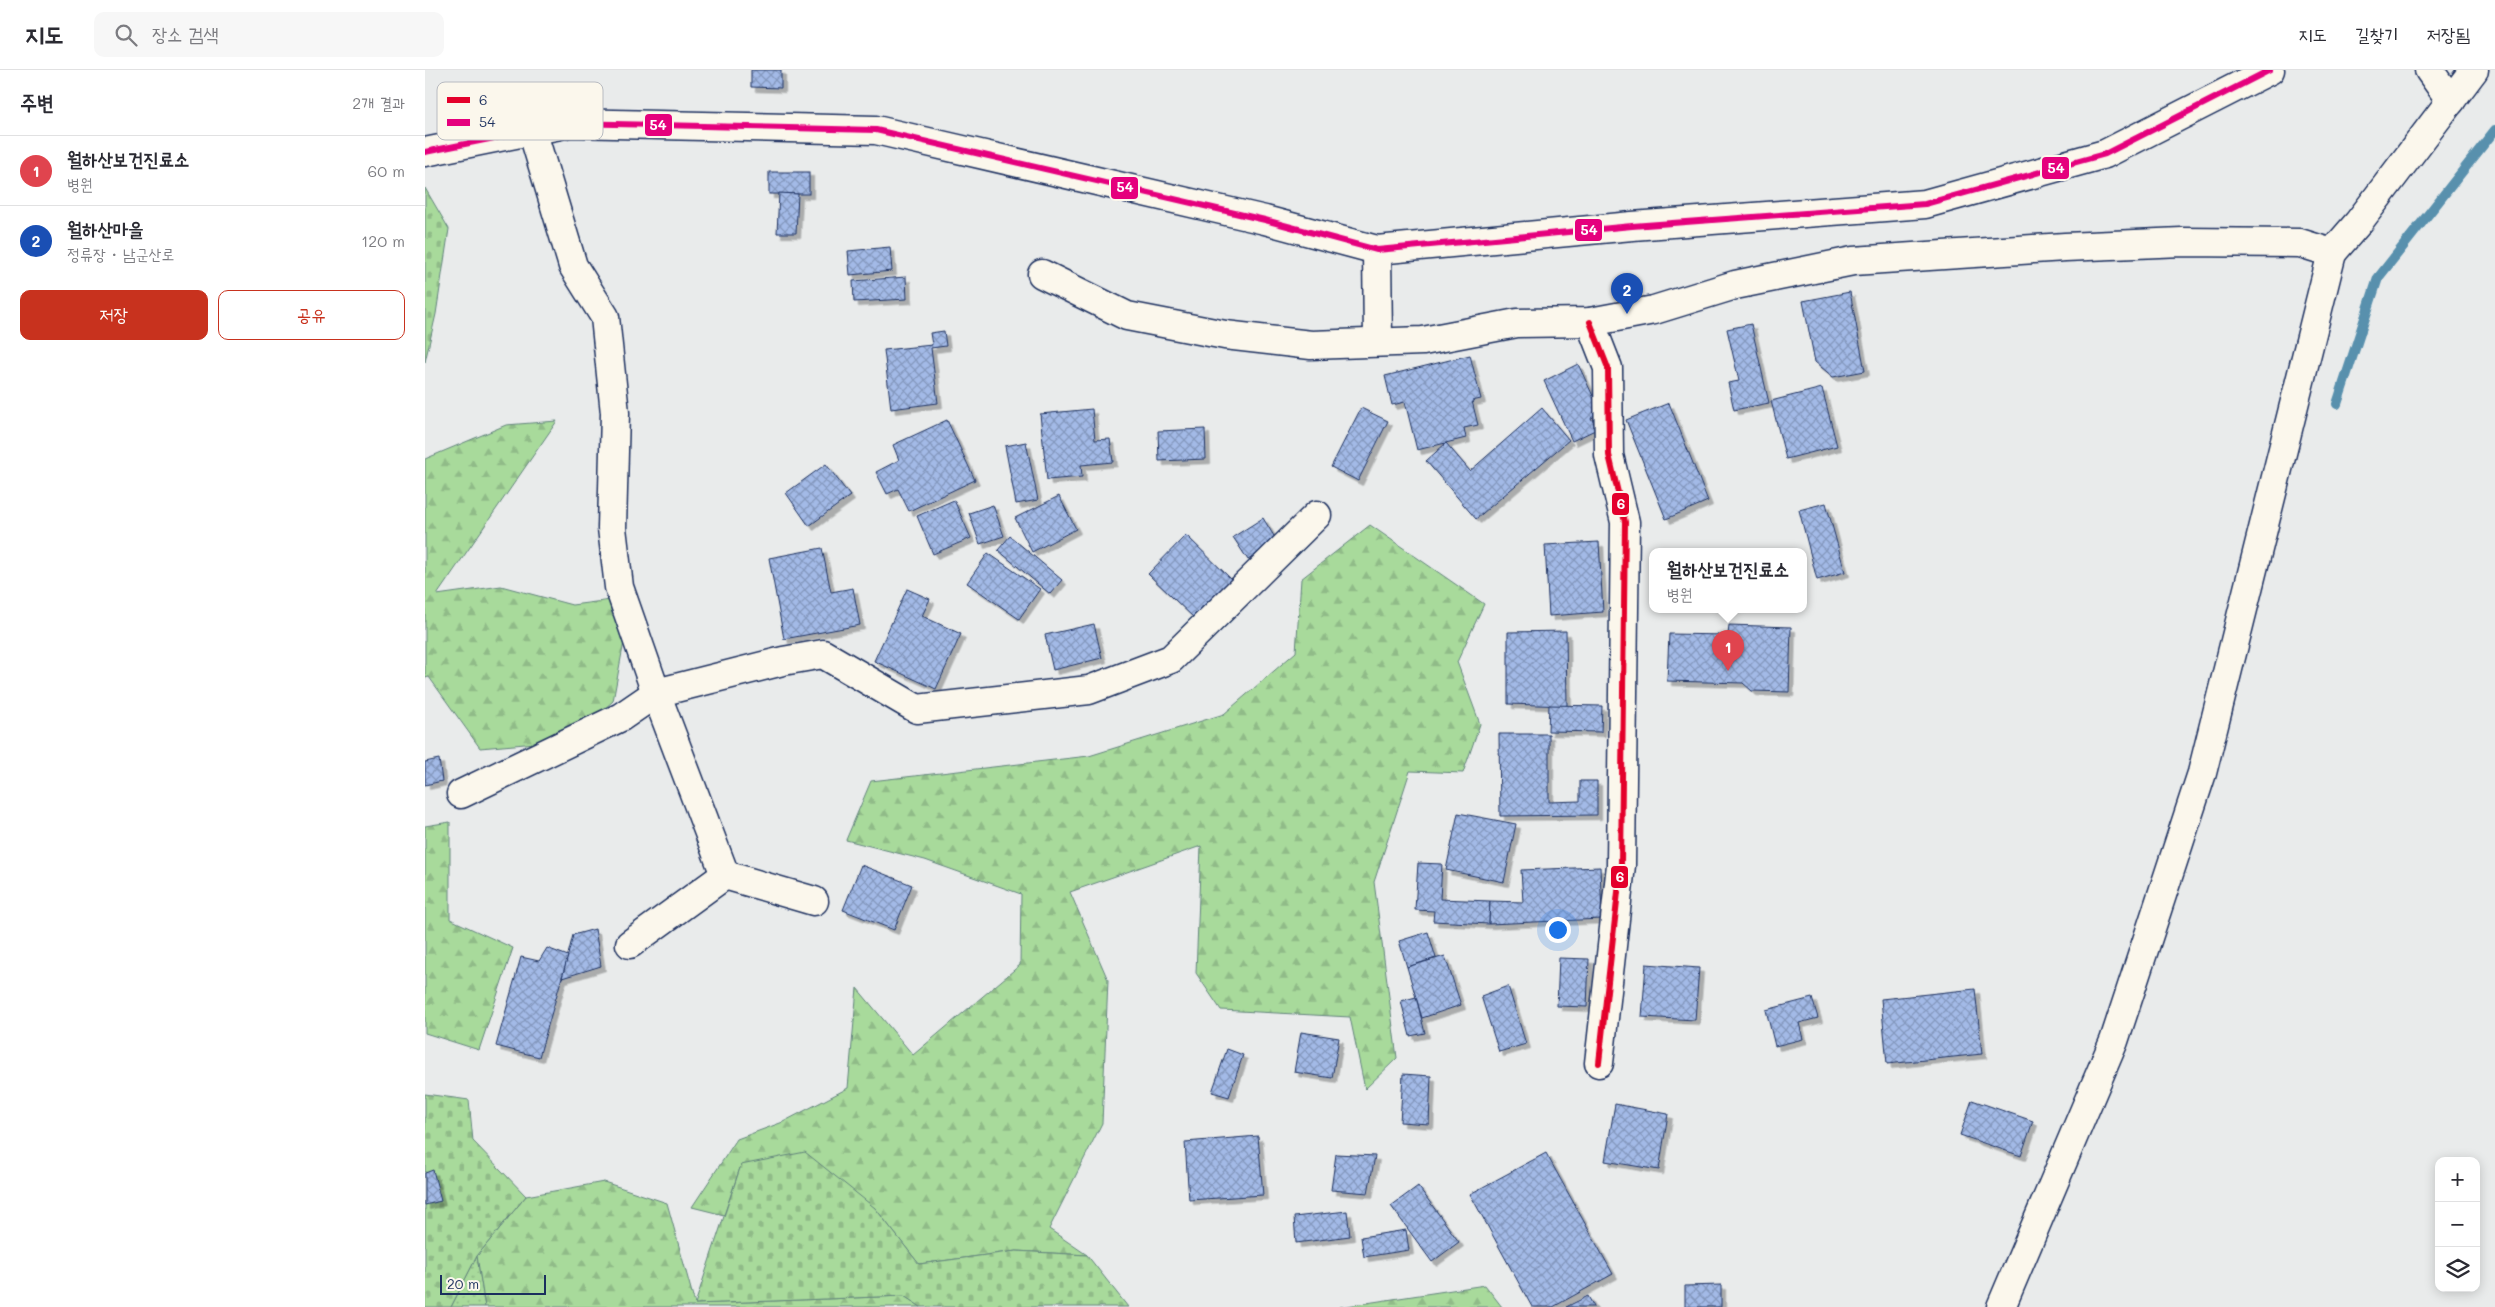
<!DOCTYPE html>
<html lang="ko">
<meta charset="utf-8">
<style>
:root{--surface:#fff;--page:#f7f7f7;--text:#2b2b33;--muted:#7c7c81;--line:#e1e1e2;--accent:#c8321e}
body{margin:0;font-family:Mali,"Poor Story",sans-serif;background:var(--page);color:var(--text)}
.controls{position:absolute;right:15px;bottom:15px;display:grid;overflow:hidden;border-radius:10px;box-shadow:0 2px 12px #0003}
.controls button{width:45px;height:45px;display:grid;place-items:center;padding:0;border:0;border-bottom:1px solid var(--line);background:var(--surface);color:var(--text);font:25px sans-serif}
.scale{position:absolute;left:15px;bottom:12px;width:106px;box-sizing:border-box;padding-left:5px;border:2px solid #1b2f5e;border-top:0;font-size:14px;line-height:18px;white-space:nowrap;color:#1b2f5e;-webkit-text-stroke:4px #fbf7ec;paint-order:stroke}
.you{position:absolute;left:1132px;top:859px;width:18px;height:18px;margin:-12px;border:4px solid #fff;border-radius:50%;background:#1a73e8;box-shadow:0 0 0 8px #1a73e833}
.badge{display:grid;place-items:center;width:32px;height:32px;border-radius:50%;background:var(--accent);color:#fff;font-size:16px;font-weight:700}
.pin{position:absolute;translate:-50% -41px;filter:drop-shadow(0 1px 2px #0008)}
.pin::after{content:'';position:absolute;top:26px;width:18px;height:15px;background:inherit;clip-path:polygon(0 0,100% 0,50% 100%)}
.popup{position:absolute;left:1224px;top:478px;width:158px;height:65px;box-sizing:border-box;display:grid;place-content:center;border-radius:10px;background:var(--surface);filter:drop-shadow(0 1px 4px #0005);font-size:16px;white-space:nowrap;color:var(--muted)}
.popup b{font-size:19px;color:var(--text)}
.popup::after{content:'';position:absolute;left:50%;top:100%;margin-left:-10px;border:10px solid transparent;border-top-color:var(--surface)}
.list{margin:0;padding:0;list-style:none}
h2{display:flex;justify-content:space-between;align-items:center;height:65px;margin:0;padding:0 20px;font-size:21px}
h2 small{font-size:16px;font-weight:400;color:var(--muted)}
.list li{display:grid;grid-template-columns:32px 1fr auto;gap:15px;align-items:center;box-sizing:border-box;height:70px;padding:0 20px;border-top:1px solid var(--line)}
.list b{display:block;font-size:19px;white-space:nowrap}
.list p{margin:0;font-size:16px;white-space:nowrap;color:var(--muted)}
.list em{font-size:16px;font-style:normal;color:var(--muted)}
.actions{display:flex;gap:10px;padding:15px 20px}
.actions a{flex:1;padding:11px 0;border:1px solid var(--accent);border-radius:10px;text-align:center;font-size:18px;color:var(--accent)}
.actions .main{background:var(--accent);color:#fff}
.icon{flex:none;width:28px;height:28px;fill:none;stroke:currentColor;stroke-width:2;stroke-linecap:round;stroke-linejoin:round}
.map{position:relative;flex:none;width:2070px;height:1237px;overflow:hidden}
header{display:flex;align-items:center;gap:30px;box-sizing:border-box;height:70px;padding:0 25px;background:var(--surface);border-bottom:1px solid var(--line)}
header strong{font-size:24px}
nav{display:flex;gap:28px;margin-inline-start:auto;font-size:18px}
.search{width:350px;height:45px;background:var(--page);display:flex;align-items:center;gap:12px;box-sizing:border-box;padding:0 18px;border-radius:10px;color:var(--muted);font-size:19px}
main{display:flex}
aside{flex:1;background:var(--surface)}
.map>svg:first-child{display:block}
.grass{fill:url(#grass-dots);stroke:#62847c}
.forest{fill:url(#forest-firs);stroke:#62847c}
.cemetery{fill:url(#cemetery-stones);stroke:#62847c}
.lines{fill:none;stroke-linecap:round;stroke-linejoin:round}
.stream{stroke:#5990ad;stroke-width:10}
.building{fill:url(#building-cross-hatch);stroke:#1b2f5e;filter:url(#shadow)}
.minor-casing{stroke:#1b2f5e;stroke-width:31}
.major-casing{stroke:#1b2f5e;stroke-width:31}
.minor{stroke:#fbf7ec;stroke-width:28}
.major{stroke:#fbf7ec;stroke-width:28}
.bus-1-casing{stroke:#fbf7ec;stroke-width:10}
.bus-2-casing{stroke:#fbf7ec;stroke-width:10}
.bus-1{stroke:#e4002b;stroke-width:6}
.bus-2{stroke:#e5007d;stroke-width:6}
.key{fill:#fbf7ec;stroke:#b8bbc1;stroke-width:1}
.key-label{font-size:14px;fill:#1b2f5e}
.line-badge{stroke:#fbf7ec;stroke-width:2}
.badge-label{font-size:14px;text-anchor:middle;font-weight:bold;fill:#fff}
</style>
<header>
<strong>지도</strong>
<div class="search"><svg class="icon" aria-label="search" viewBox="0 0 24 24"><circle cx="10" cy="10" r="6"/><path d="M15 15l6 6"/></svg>장소 검색</div>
<nav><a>지도</a><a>길찾기</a><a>저장됨</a></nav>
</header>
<main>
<aside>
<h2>주변<small>2개 결과</small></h2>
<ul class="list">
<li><span class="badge" style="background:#e0444e">1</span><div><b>월하산보건진료소</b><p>병원</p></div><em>60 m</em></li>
<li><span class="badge" style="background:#1a4fb4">2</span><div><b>월하산마을</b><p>정류장 · 남군산로</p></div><em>120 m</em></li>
</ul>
<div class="actions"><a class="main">저장</a><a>공유</a></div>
</aside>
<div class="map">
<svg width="2070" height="1237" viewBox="0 0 2070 1237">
<defs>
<pattern id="grass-dots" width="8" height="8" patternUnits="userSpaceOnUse" patternTransform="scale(1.25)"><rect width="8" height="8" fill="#a8da9b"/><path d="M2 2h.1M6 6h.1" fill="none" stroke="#90bb88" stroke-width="1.8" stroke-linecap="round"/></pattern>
<pattern id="forest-firs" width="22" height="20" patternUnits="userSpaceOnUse" patternTransform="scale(1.25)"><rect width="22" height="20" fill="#a8da9b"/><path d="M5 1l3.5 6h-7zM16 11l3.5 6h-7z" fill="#90bb88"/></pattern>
<pattern id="cemetery-stones" width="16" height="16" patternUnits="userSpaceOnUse" patternTransform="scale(1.25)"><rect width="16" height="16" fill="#a8da9b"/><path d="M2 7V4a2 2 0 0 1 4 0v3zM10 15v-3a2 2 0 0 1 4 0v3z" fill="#90bb88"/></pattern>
<pattern id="building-cross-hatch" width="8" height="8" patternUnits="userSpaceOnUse" patternTransform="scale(1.25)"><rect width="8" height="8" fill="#a3bae7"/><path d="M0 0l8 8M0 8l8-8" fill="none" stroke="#8498be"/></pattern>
<filter id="shadow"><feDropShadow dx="4.5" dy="4.5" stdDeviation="0" flood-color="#0004"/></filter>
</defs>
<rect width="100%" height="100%" fill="#e9ebeb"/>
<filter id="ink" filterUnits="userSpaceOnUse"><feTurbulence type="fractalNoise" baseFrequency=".02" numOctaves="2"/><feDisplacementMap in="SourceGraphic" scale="10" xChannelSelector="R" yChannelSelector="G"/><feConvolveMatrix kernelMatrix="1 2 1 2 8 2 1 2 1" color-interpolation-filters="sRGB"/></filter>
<g filter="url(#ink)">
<polygon class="grass" points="52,1186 60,1237 26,1237"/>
<g class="forest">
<polygon points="132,351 12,525 76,516 147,535 186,530 201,561 188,631 145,670 55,678 4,607 0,608 0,389 81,355"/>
<polygon points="945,455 1059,534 1032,592 1055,654 1038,703 985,701 949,812 972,988 940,1019 925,947 796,940 771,903 776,776 645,822 683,910 677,1053 624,1159 662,1185 591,1181 494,1194 450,1138 316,1095 299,1145 267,1137 312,1069 358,1052 423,1018 432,918 488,985 595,895 596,824 500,790 421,770 446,711 664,686 799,644 871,582 876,509"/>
<polygon points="25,752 25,849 88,878 54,980 0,963 0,756"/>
<polygon points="179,1112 242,1133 270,1234 479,1226 496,1237 60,1237 52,1186 101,1126"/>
<polygon points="1060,1215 1077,1237 915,1237"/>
</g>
<g class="cemetery">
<polygon points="0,118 24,159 11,244 0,292"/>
<polygon points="0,1024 44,1030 48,1071 101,1126 52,1186 26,1237 0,1237"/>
<polygon points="380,1082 450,1138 494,1194 591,1181 662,1185 703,1237 496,1237 479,1226 270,1234 316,1095"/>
</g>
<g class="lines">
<polyline class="stream" points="1912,334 1953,208 2070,60"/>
</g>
<g class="building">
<polygon points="326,0 356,0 356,18 326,17"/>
<rect x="344" y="102" width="40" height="22"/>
<polygon points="354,123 373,124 371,163 352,163"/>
<polygon points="465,177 467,201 425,205 423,181"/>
<polygon points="481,207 482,229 429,232 428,211"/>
<polygon points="1425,222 1440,301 1408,307 1390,292 1378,231"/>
<polygon points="1326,254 1344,333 1309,340 1303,313 1314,311 1302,259"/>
<polygon points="519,261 521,276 506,278 513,333 466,339 459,280 507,275 505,263"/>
<polygon points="1045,285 1056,329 1047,331 1053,355 1039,358 1041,368 992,380 980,332 967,335 960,306"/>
<polygon points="1153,294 1176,343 1166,348 1172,359 1147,371 1119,311"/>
<polygon points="1397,318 1412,376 1361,389 1346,331"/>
<polygon points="1244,333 1283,431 1241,449 1201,350"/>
<polygon points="936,338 963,351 933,411 906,397"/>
<polygon points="1117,338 1144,370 1051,449 1001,391 1021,373 1045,401"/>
<polygon points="667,339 670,370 685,369 688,392 656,395 657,407 622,410 615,344"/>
<polygon points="522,350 550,410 484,441 473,419 462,424 451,402 474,390 468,375"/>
<polygon points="780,359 781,389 734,391 733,361"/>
<polygon points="601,372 613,430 591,434 580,376"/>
<polygon points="401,394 425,426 384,456 361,423"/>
<polygon points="634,426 651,459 607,482 590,448"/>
<polygon points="529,430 546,468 508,484 492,446"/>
<polygon points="1401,433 1420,502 1392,510 1374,440"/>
<polygon points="568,435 579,466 555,474 544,443"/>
<polygon points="838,448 852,471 823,490 808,467"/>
<polygon points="761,465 809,512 771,550 723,504"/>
<polygon points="585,466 637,510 625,524 573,480"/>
<polygon points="1174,472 1178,542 1124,546 1120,475"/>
<polygon points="397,478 406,522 428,518 435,555 359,569 344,488"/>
<polygon points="563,483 615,519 594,549 542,513"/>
<polygon points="482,519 505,529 497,546 536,564 511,619 449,591"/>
<polygon points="669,554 677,588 628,600 620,565"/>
<polygon points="1304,555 1366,557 1364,622 1327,621 1318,613 1242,611 1244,564 1303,565"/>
<polygon points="1141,561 1142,636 1083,634 1083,562"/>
<polygon points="1124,635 1177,636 1176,662 1123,661"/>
<polygon points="1074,664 1124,664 1124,732 1155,731 1155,711 1172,711 1172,745 1075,746"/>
<polygon points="14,689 17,711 0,715 0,692"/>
<polygon points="1033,743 1091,754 1079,812 1021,800"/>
<polygon points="993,793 1017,794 1015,829 1065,831 1064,854 1008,851 1009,841 990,840"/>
<polygon points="436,795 487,815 469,860 418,840"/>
<polygon points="1175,797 1177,849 1064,854 1065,831 1098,832 1096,800"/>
<polygon points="170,859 176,896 137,908 148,865"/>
<polygon points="1003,862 1011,888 982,897 974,871"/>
<polygon points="122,878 143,886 114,987 71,976 96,887 114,891"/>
<polygon points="1020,886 1036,935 997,948 982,897"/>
<polygon points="1134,888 1164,889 1162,937 1132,936"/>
<polygon points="1221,894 1274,898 1270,950 1217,947"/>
<polygon points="1083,916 1101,974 1074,982 1056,926"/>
<polygon points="1550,919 1557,984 1462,994 1456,929"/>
<polygon points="991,927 1000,963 985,966 976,931"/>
<polygon points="1387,928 1393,948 1374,953 1378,969 1350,976 1341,940"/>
<polygon points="876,962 914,968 907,1008 869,1002"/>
<polygon points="802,979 818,985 804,1027 787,1022"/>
<polygon points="978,1004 1006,1006 1004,1054 975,1052"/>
<polygon points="1547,1030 1608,1051 1596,1086 1535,1065"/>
<polygon points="1190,1034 1243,1044 1234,1100 1180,1091"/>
<polygon points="833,1066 838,1125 764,1130 760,1072"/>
<polygon points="1121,1083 1188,1204 1128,1237 1107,1237 1045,1124"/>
<polygon points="911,1084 950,1086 943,1123 906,1120"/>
<polygon points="8,1100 16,1131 0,1135 0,1103"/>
<polygon points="993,1116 1034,1172 1007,1192 966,1136"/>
<polygon points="922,1141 925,1166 871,1173 869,1147"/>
<polygon points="981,1160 984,1180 939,1187 936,1167"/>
<polygon points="1296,1215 1296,1237 1260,1237 1260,1216"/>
<polygon points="1163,1226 1169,1237 1141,1237"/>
</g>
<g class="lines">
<g class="minor-casing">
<g id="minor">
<polyline points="2004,0 2026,31"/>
<polyline points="107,60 148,196 180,247 190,343 187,458 194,517 231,623 358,591 398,584 492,639 664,620 746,589 892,445"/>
<polyline points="952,180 953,272"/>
<polyline points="617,204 702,246 800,265 886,275 998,271 1092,253 1165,252 1229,240 1310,215 1428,191 1640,177 1757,172 1875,173 1907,183 1933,153 2049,0"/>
<polyline points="1165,252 1183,298 1184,385 1200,452 1196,795 1174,993"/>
<polyline points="36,724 196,647 231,623 300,805 389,831"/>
<polyline points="205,874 300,805"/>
<polyline points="1576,1237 1689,971 1777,703 1907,183"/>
</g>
</g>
<g class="major-casing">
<polyline id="major" points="0,82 145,53 451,60 840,150 952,180 1207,156 1500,134 1680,84 1845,0"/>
</g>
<use href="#minor" class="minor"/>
<use href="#major" class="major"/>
<g class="bus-1-casing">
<polyline id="bus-1" points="1165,252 1183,298 1184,385 1200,452 1196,795 1174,993"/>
</g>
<g class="bus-2-casing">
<polyline id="bus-2" points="0,82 145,53 451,60 840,150 952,180 1207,156 1500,134 1680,84 1845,0"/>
</g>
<use href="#bus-1" class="bus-1"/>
<use href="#bus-2" class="bus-2"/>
</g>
</g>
<rect x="12" y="12" width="166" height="58" rx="8" class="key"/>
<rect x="22" y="27" width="23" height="6" fill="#e4002b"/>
<rect x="22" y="49" width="23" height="7" fill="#e5007d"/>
<g class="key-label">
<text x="54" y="35">6</text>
<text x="54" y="57">54</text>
</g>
<g class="line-badge">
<rect x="219" y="43" width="29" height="24" rx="5" fill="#e5007d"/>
<rect x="1616" y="86" width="29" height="24" rx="5" fill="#e5007d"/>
<rect x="685" y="106" width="29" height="24" rx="5" fill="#e5007d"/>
<rect x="1149" y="148" width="29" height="24" rx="5" fill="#e5007d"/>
<rect x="1186" y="422" width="19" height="24" rx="5" fill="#e4002b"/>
<rect x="1185" y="795" width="19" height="24" rx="5" fill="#e4002b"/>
</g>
<g class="badge-label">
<text x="233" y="60">54</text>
<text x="1631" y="103">54</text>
<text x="700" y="122">54</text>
<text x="1164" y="165">54</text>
<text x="1196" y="439">6</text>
<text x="1195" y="812">6</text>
</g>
</svg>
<div class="controls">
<button>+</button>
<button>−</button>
<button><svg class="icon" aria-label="layers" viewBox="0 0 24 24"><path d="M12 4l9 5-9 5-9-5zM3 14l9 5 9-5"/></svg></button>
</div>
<div class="scale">20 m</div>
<div class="you"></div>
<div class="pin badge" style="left:1303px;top:601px;background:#e0444e">1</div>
<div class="popup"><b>월하산보건진료소</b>병원</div>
<div class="pin badge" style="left:1202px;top:244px;background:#1a4fb4">2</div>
</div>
</main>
